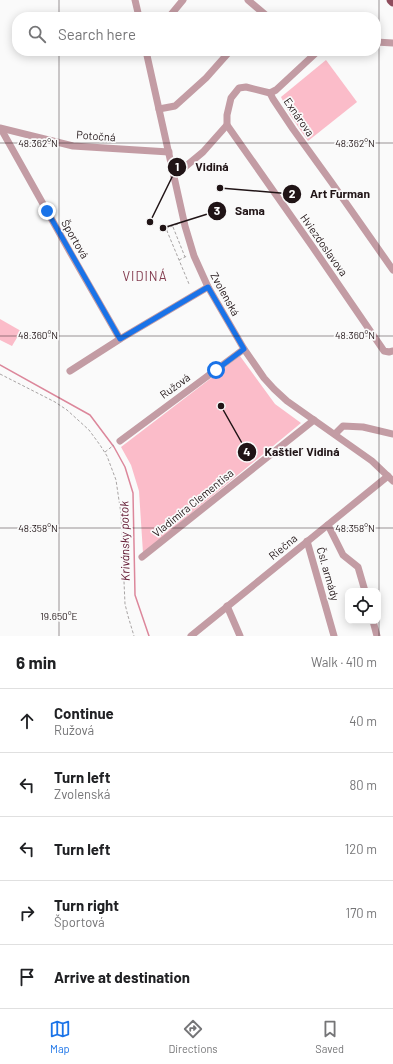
<!DOCTYPE html>
<meta charset="utf-8">
<style>
:root{--surface:#fff;--page:#f2f2f2;--text:#202124;--muted:#757577;--line:#e0e0e0;--accent:#1a73e8}
body{margin:0;font-family:Barlow,sans-serif;background:var(--page);color:var(--text)}
.controls{position:absolute;right:12px;bottom:12px;display:grid;overflow:hidden;border-radius:8px;box-shadow:0 2px 10px #0003}
.controls button{width:36px;height:36px;display:grid;place-items:center;padding:0;border:0;border-bottom:1px solid var(--line);background:var(--surface);color:var(--text);font:20px sans-serif}
.stop{position:absolute;width:12px;height:12px;margin:-9px;border:3px solid #1a73e8;border-radius:50%;background:#fff}
.stop.end{background:#1a73e8;border-color:#fff;box-shadow:0 1px 4px #0008}
.list{margin:0;padding:0;list-style:none}
h2{display:flex;justify-content:space-between;align-items:center;height:52px;margin:0;padding:0 16px;font-size:17px}
h2 small{font-size:13px;font-weight:400;color:var(--muted)}
.list li{display:grid;grid-template-columns:26px 1fr auto;gap:12px;align-items:center;box-sizing:border-box;height:64px;padding:0 16px;border-top:1px solid var(--line)}
.list b{display:block;font-size:15px;white-space:nowrap}
.list p{margin:0;font-size:13px;white-space:nowrap;color:var(--muted)}
.list em{font-size:13px;font-style:normal;color:var(--muted)}
.icon{flex:none;width:22px;height:22px;fill:none;stroke:currentColor;stroke-width:2;stroke-linecap:round;stroke-linejoin:round}
.map{position:relative;flex:none;width:393px;height:636px;overflow:hidden}
.search{position:absolute;background:var(--surface);box-shadow:0 2px 10px #0003;left:12px;right:12px;top:12px;height:44px;display:flex;align-items:center;gap:10px;box-sizing:border-box;padding:0 14px;border-radius:16px;color:var(--muted);font-size:15px}
.sheet{height:372px;background:var(--surface)}
nav{display:flex;justify-content:space-around;align-items:center;box-sizing:border-box;height:56px;border-top:1px solid var(--line);background:var(--surface);font-size:11px;color:var(--muted)}
nav a{display:grid;justify-items:center;gap:2px}
nav .on{color:var(--accent)}
.map>svg:first-child{display:block}
.green{fill:#fbbcc9}
.lines{fill:none;stroke-linecap:round;stroke-linejoin:round}
.stream{stroke:#dc879b;stroke-width:1.5}
.path{stroke:#a8a4a4;stroke-width:1;stroke-dasharray:3 2;stroke-linecap:butt}
.minor{stroke:#c39ca4;stroke-width:7}
.major{stroke:#8f4d5d;stroke-width:9}
.route{stroke:#1a73e8;stroke-width:5}
.ticks{fill:none;stroke:#201416;stroke-width:1;stroke-opacity:0.45}
.labels{text-anchor:middle;stroke-width:3.5;stroke-linejoin:round;paint-order:stroke}
.street-label{font-size:11px;fill:#201416;stroke:#fafafa}
.water-label{font-size:12px;font-style:italic;fill:#5c102b;stroke:#fafafa}
.quarter-label{font-size:13px;letter-spacing:1px;fill:#833c4f;stroke:#fafafa}
.ticks-label{font-size:10px;text-anchor:middle;fill:#201416;stroke:#fafafa;stroke-width:3.5;stroke-linejoin:round;paint-order:stroke}
.leader{fill:none;stroke:#201416;stroke-width:1.5}
.callout-dot{fill:#201416;stroke:#fafafa;stroke-width:1.5}
.mark-label{font-size:12px;text-anchor:middle;font-weight:bold;fill:#fff}
.callout-label{font-size:12px;text-anchor:middle;font-weight:bold;fill:#201416;stroke:#fafafa;stroke-width:3.5;stroke-linejoin:round;paint-order:stroke}
</style>
<div class="map">
<svg width="393" height="636" viewBox="0 0 393 636">
<rect width="100%" height="100%" fill="#fafafa"/>
<g class="green">
<polygon points="326,60 357,102 308,141 290,115 281,97"/>
<polygon points="0,319 21,331 12,346 0,340"/>
<polygon points="240,356 275,404 301,423 143,553 139,491 131,465 121,447"/>
</g>
<g class="lines">
<polyline class="stream" points="0,365 90,415 114,447 125,467 133,493 135,595 149,636"/>
<g class="path">
<polyline points="178,224 167,228 168,231 167,231 189,284"/>
<polyline points="173,227 185,257"/>
<polyline points="179,260 187,256"/>
<polyline points="0,374 55,402 67,410 89,430 100,445 107,456 116,480 121,514 125,604 128,616 134,636"/>
<polyline points="105,452 114,445"/>
</g>
<g class="minor">
<polyline points="135,0 139,17"/>
<polyline points="248,0 268,17"/>
<polyline points="169,17 183,0"/>
<polyline points="376,42 393,43"/>
<polyline points="146,51 185,226 194,256 208,287 244,349 264,378 274,389 287,401 372,461 393,481"/>
<polyline points="270,93 273,99 293,129 332,183 393,270"/>
<polyline points="159,109 175,106 206,78 230,51"/>
<polyline points="227,125 312,246 384,351 389,352 393,351"/>
<polyline points="0,128 73,146 169,152"/>
<polyline points="1,129 70,252 120,339"/>
<polyline points="174,176 203,152 227,125 227,115 231,98 239,88 246,87 270,93 276,90 318,51"/>
<polyline points="70,371 120,339 208,287"/>
<polyline points="335,434 343,426 363,427 393,434"/>
<polyline points="120,441 244,349"/>
<polyline points="328,525 343,555 358,567 365,591"/>
<polyline points="307,541 334,636"/>
<polyline points="142,557 314,420"/>
<polyline points="227,606 240,636"/>
<polyline points="373,621 377,636"/>
<polyline points="191,636 388,476"/>
</g>
<polyline class="major" points="391,0 393,2"/>
</g>
<g class="lines">
<polyline class="route" points="47,211 120,339 208,287 244,349 216,370"/>
</g>
<path class="ticks" d="M59 0V17M379 0V636M59 51V636M0 143H393M0 336H393M0 528H393"/>
<g class="labels">
<g class="street-label">
<text transform="translate(299 117) rotate(55)" y="4">Exnárova</text>
<text transform="translate(96 136) rotate(4)" y="4">Potočná</text>
<text transform="translate(75 239) rotate(60)" y="4">Športová</text>
<text transform="translate(324 245) rotate(55)" y="4">Hviezdoslavova</text>
<text transform="translate(225 294) rotate(61)" y="4">Zvolenská</text>
<text transform="translate(175 386) rotate(-36)" y="4">Ružová</text>
<text transform="translate(193 503) rotate(-39)" y="4">Vladimíra Clementisa</text>
<text transform="translate(283 547) rotate(-39)" y="4">Riečna</text>
<text transform="translate(328 574) rotate(74)" y="4">Čsl. armády</text>
</g>
<g class="water-label">
<text transform="translate(125 541) rotate(-91)" y="4">Krivánsky potok</text>
</g>
<g class="quarter-label">
<text x="145" y="281">VIDINÁ</text>
</g>
</g>
<g class="ticks-label">
<text x="38" y="147">48.362°N</text>
<text x="355" y="147">48.362°N</text>
<text x="38" y="339">48.360°N</text>
<text x="355" y="339">48.360°N</text>
<text x="38" y="532">48.358°N</text>
<text x="355" y="532">48.358°N</text>
<text x="59" y="620">19.650°E</text>
</g>
<path class="leader" d="M150 222L177 167M220 188L292 194M163 228L217 211M221 406L247 452"/>
<g class="callout-dot">
<circle cx="150" cy="222" r="4"/>
<circle cx="220" cy="188" r="4"/>
<circle cx="163" cy="228" r="4"/>
<circle cx="221" cy="406" r="4"/>
<circle cx="177" cy="167" r="10"/>
<circle cx="292" cy="194" r="10"/>
<circle cx="217" cy="211" r="10"/>
<circle cx="247" cy="452" r="10"/>
</g>
<g class="mark-label">
<text x="177" y="171">1</text>
<text x="292" y="198">2</text>
<text x="217" y="215">3</text>
<text x="247" y="456">4</text>
</g>
<g class="callout-label">
<text x="212" y="171">Vidiná</text>
<text x="340" y="198">Art Furman</text>
<text x="250" y="215">Sama</text>
<text x="302" y="456">Kaštieľ Vidiná</text>
</g>
</svg>
<div class="controls">
<button><svg class="icon" aria-label="locate" viewBox="0 0 24 24"><circle cx="12" cy="12" r="6"/><path d="M12 2v4M12 18v4M2 12h4M18 12h4"/></svg></button>
</div>
<div class="stop" style="left:216px;top:370px"></div>
<div class="stop end" style="left:47px;top:211px"></div>
<div class="search"><svg class="icon" aria-label="search" viewBox="0 0 24 24"><circle cx="10" cy="10" r="6"/><path d="M15 15l6 6"/></svg>Search here</div>
</div>
<section class="sheet">
<h2>6 min<small>Walk · 410 m</small></h2>
<ul class="list">
<li><svg class="icon" aria-label="ahead" viewBox="0 0 24 24"><path d="M12 20V5M6 11l6-6 6 6"/></svg><div><b>Continue</b><p>Ružová</p></div><em>40 m</em></li>
<li><svg class="icon" aria-label="left" viewBox="0 0 24 24"><path d="M17 20v-9H6M10 6l-5 5 5 5"/></svg><div><b>Turn left</b><p>Zvolenská</p></div><em>80 m</em></li>
<li><svg class="icon" aria-label="left" viewBox="0 0 24 24"><path d="M17 20v-9H6M10 6l-5 5 5 5"/></svg><div><b>Turn left</b></div><em>120 m</em></li>
<li><svg class="icon" aria-label="right" viewBox="0 0 24 24"><path d="M7 20v-9h11M14 6l5 5-5 5"/></svg><div><b>Turn right</b><p>Športová</p></div><em>170 m</em></li>
<li><svg class="icon" aria-label="arrive" viewBox="0 0 24 24"><path d="M6 21V4h12l-3 4 3 4H6"/></svg><div><b>Arrive at destination</b></div></li>
</ul>
</section>
<nav>
<a class="on"><svg class="icon" aria-label="map" viewBox="0 0 24 24"><path d="M3 6l6-2 6 2 6-2v14l-6 2-6-2-6 2zM9 4v14M15 6v14"/></svg>Map</a>
<a><svg class="icon" aria-label="directions" viewBox="0 0 24 24"><path d="M12 3l9 9-9 9-9-9zM9 14v-3h6M13 9l2 2-2 2"/></svg>Directions</a>
<a><svg class="icon" aria-label="saved" viewBox="0 0 24 24"><path d="M7 4h10v16l-5-4-5 4z"/></svg>Saved</a>
</nav>
